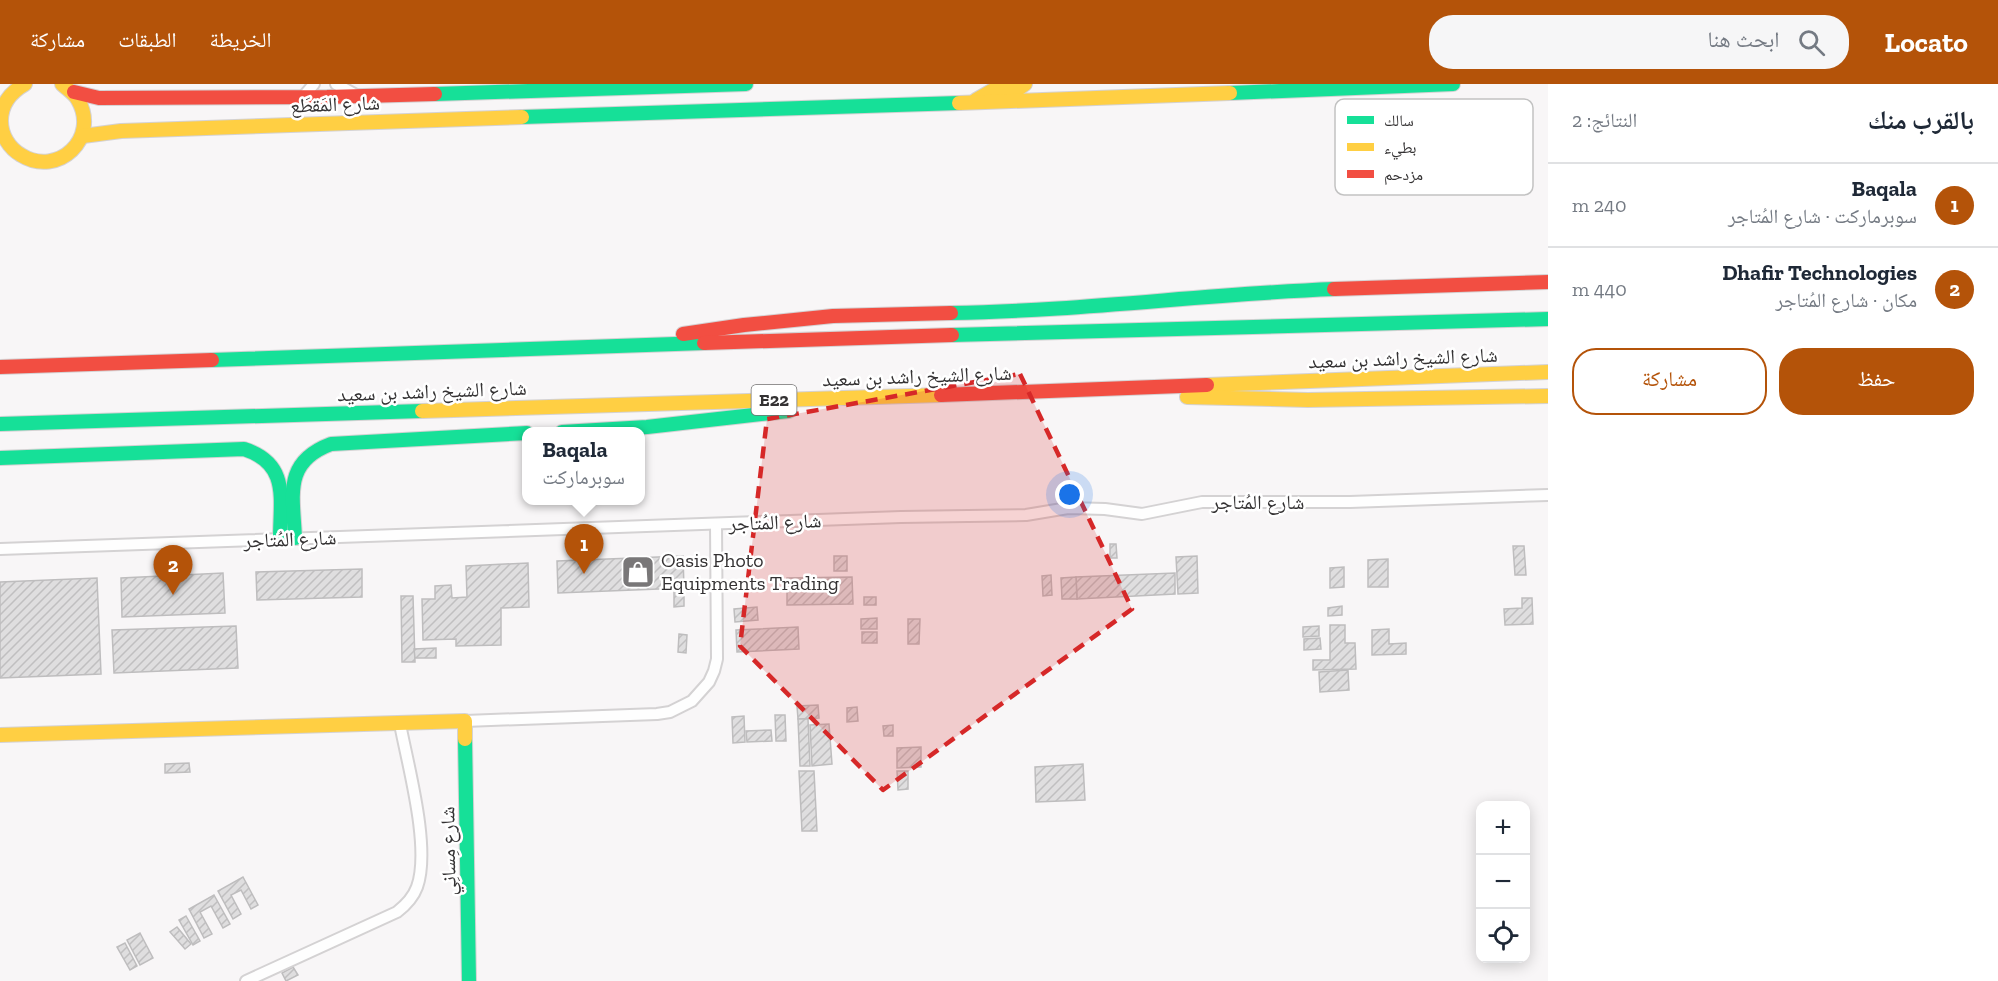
<!DOCTYPE html>
<html lang="ar">
<meta charset="utf-8">
<style>
:root{--surface:#fff;--page:#f6f6f7;--text:#1f2937;--muted:#747a83;--line:#e0e1e3;--accent:#b45309}
body{margin:0;font-family:"Zilla Slab","Noto Naskh Arabic",serif;background:var(--page);color:var(--text);direction:rtl}
.controls{position:absolute;right:18px;bottom:18px;display:grid;overflow:hidden;border-radius:12px;box-shadow:0 3px 15px #0003}
.controls button{width:54px;height:54px;display:grid;place-items:center;padding:0;border:0;border-bottom:2px solid var(--line);background:var(--surface);color:var(--text);font:30px sans-serif}
.you{position:absolute;left:1070px;top:411px;width:21px;height:21px;margin:-15px;border:4px solid #fff;border-radius:50%;background:#1a73e8;box-shadow:0 0 0 9px #1a73e833}
.badge{display:grid;place-items:center;width:39px;height:39px;border-radius:50%;background:var(--accent);color:#fff;font-size:20px;font-weight:700}
.pin{position:absolute;translate:-50% -50px;filter:drop-shadow(0 2px 3px #0008)}
.pin::after{content:'';position:absolute;top:32px;width:21px;height:18px;background:inherit;clip-path:polygon(0 0,100% 0,50% 100%)}
.popup{position:absolute;left:522px;top:343px;width:123px;height:78px;box-sizing:border-box;display:grid;place-content:center;border-radius:12px;background:var(--surface);filter:drop-shadow(0 2px 4px #0005);font-size:20px;white-space:nowrap;color:var(--muted)}
.popup b{font-size:22px;color:var(--text)}
.popup::after{content:'';position:absolute;left:50%;top:100%;margin-left:-12px;border:12px solid transparent;border-top-color:var(--surface)}
.list{margin:0;padding:0;list-style:none}
h2{display:flex;justify-content:space-between;align-items:center;height:78px;margin:0;padding:0 24px;font-size:26px}
h2 small{font-size:20px;font-weight:400;color:var(--muted)}
.list li{display:grid;grid-template-columns:39px 1fr auto;gap:18px;align-items:center;box-sizing:border-box;height:84px;padding:0 24px;border-top:2px solid var(--line)}
.list b{display:block;font-size:22px;white-space:nowrap}
.list p{margin:0;font-size:20px;white-space:nowrap;color:var(--muted)}
.list em{font-size:20px;font-style:normal;color:var(--muted)}
.actions{display:flex;gap:12px;padding:18px 24px}
.actions a{flex:1;padding:14px 0;border:2px solid var(--accent);border-radius:24px;text-align:center;font-size:21px;color:var(--accent)}
.actions .main{background:var(--accent);color:#fff}
.icon{flex:none;width:33px;height:33px;fill:none;stroke:currentColor;stroke-width:2;stroke-linecap:round;stroke-linejoin:round}
.map{position:relative;flex:none;width:1548px;height:897px;overflow:hidden;direction:ltr}
header{display:flex;align-items:center;gap:36px;box-sizing:border-box;height:84px;padding:0 30px;background:var(--accent);color:#fff}
header strong{font-size:28px}
nav{display:flex;gap:33px;margin-inline-start:auto;font-size:21px}
.search{width:420px;height:54px;background:var(--page);display:flex;align-items:center;gap:15px;box-sizing:border-box;padding:0 21px;border-radius:24px;color:var(--muted);font-size:22px}
main{display:flex}
aside{flex:1;background:var(--surface)}
.map>svg:first-child{display:block}
.building{fill:url(#building-hatch);stroke:#bebdbe;stroke-width:1.5}
.lines{fill:none;stroke-linecap:round;stroke-linejoin:round}
.street-casing{stroke:#d4d2d3;stroke-width:14}
.fast-casing{stroke:#d4d2d3;stroke-width:16}
.slow-casing{stroke:#d4d2d3;stroke-width:16}
.jam-casing{stroke:#d4d2d3;stroke-width:16}
.street{stroke:#fefefe;stroke-width:10}
.fast{stroke:#16e098;stroke-width:14}
.slow{stroke:#ffcf43;stroke-width:14}
.jam{stroke:#f24e42;stroke-width:14}
.marked{fill:#d62828;fill-opacity:0.2;stroke:#d62828;stroke-width:4.5;stroke-dasharray:12 8;stroke-linejoin:round}
.labels{text-anchor:middle;stroke-width:5;stroke-linejoin:round;paint-order:stroke}
.shield{fill:#fff;stroke:#717070;stroke-width:1.5}
.shield-label{font-size:18px;font-weight:bold;fill:#343233}
.street-label{font-size:20px;fill:#343233;stroke:#fff}
.poi-label{font-size:20px;fill:#343233;stroke:#fff;text-anchor:start}
.key{fill:#fff;stroke:#c2c2c2;stroke-width:1.5}
.key-label{font-size:16px;fill:#343233}
</style>
<header>
<strong>Locato</strong>
<div class="search"><svg class="icon" aria-label="search" viewBox="0 0 24 24"><circle cx="10" cy="10" r="6"/><path d="M15 15l6 6"/></svg>ابحث هنا</div>
<nav><a>الخريطة</a><a>الطبقات</a><a>مشاركة</a></nav>
</header>
<main>
<aside>
<h2>بالقرب منك<small>النتائج: 2</small></h2>
<ul class="list">
<li><span class="badge">1</span><div><b>Baqala</b><p>سوبرماركت · شارع المُتاجر</p></div><em>240 m</em></li>
<li><span class="badge">2</span><div><b>Dhafir Technologies</b><p>مكان · شارع المُتاجر</p></div><em>440 m</em></li>
</ul>
<div class="actions"><a class="main">حفظ</a><a>مشاركة</a></div>
</aside>
<div class="map">
<svg width="1548" height="897" viewBox="0 0 1548 897">
<defs>
<pattern id="building-hatch" width="6" height="6" patternUnits="userSpaceOnUse" patternTransform="scale(1.5)"><rect width="6" height="6" fill="#dfdedf"/><path d="M-1 1l2-2M0 6l6-6M5 7l2-2" fill="none" stroke="#c0bfc0"/></pattern>
</defs>
<rect width="100%" height="100%" fill="#f8f6f7"/>
<g class="building">
<polygon points="1110,460 1116,460 1117,474 1110,474"/>
<polygon points="1513,462 1524,462 1526,491 1515,491"/>
<polygon points="683,472 684,504 558,509 557,477"/>
<rect x="834" y="472" width="13" height="15"/>
<polygon points="1197,472 1198,509 1178,510 1176,473"/>
<polygon points="1388,475 1388,503 1368,503 1368,476"/>
<polygon points="528,479 529,523 501,524 501,561 456,562 456,555 423,556 422,515 435,515 435,502 451,501 452,514 467,513 466,482"/>
<polygon points="1344,483 1344,503 1330,504 1330,484"/>
<polygon points="362,485 362,513 257,516 256,488"/>
<polygon points="223,489 225,529 122,533 121,494"/>
<polygon points="1175,489 1175,510 1077,515 1076,493"/>
<polygon points="1051,491 1052,511 1043,512 1042,492"/>
<polygon points="852,493 853,520 787,521 787,494"/>
<polygon points="1076,493 1077,515 1062,515 1061,494"/>
<polygon points="97,494 101,590 0,594 0,498"/>
<polygon points="684,507 684,522 674,523 674,508"/>
<polygon points="401,512 413,512 415,578 402,578"/>
<rect x="864" y="513" width="12" height="8"/>
<polygon points="1522,514 1532,514 1533,540 1505,541 1504,525 1522,524"/>
<polygon points="1342,522 1342,531 1328,532 1328,524"/>
<polygon points="757,523 758,536 735,538 734,525"/>
<polygon points="877,534 877,545 861,545 861,535"/>
<polygon points="908,535 920,535 919,560 908,560"/>
<polygon points="1330,541 1345,541 1345,559 1355,559 1356,585 1313,586 1313,576 1330,576"/>
<polygon points="236,542 238,584 114,589 112,546"/>
<polygon points="1319,542 1319,552 1303,553 1303,543"/>
<polygon points="798,543 799,565 737,568 736,546"/>
<polygon points="1389,545 1389,560 1406,559 1406,570 1372,571 1372,546"/>
<rect x="862" y="548" width="15" height="11"/>
<polygon points="679,550 687,551 686,569 678,568"/>
<polygon points="1320,554 1321,565 1304,566 1304,555"/>
<polygon points="436,564 436,574 415,574 414,565"/>
<polygon points="1348,586 1349,606 1320,608 1319,588"/>
<polygon points="818,621 819,634 798,635 797,622"/>
<polygon points="857,623 858,637 847,638 847,624"/>
<polygon points="775,631 785,631 786,657 776,657"/>
<polygon points="744,632 745,658 733,659 732,633"/>
<polygon points="798,635 808,635 810,682 800,682"/>
<polygon points="829,640 832,680 812,682 810,641"/>
<polygon points="893,641 893,652 884,652 883,642"/>
<polygon points="771,646 772,657 747,658 746,647"/>
<polygon points="921,663 921,683 897,684 897,664"/>
<polygon points="189,679 190,688 165,689 165,680"/>
<polygon points="1083,680 1085,716 1036,718 1035,683"/>
<polygon points="799,687 814,687 817,747 802,747"/>
<polygon points="897,687 908,687 908,705 898,706"/>
<polygon points="243,793 258,821 251,825 241,806 231,811 241,830 233,835 218,807"/>
<polygon points="214,811 230,840 223,844 211,822 200,828 212,850 204,854 189,825"/>
<polygon points="186,832 200,857 193,861 179,836"/>
<polygon points="177,843 191,860 185,865 170,848"/>
<polygon points="140,849 153,874 140,881 127,856"/>
<polygon points="125,859 137,882 130,886 117,863"/>
<polygon points="293,883 298,891 286,897 282,889"/>
</g>
<g class="lines">
<g class="street-casing">
<g id="street">
<polyline points="336,0 356,11"/>
<polyline points="302,14 314,0"/>
<polyline points="0,465 901,433 1026,431 1068,424 1105,425 1142,430 1202,418 1350,418 1548,411"/>
<polyline points="465,637 657,630 670,628 692,617 709,598 714,587 717,575 716,440"/>
<path d="M246 897 397 828C406 821 413 814 417 803 431 764 408 682 400 640"/>
</g>
</g>
<g class="fast-casing">
<g id="fast">
<polyline points="1230,9 1453,0"/>
<polyline points="435,10 746,0"/>
<polyline points="522,33 959,19"/>
<path d="M951 229C1079 227 1206 210 1334 205"/>
<polyline points="952,251 1548,235"/>
<polyline points="212,276 704,259"/>
<polyline points="0,340 422,327"/>
<polyline points="562,348 647,343 789,327"/>
<path d="M0 374 244 365C290 380 280 415 280 455"/>
<path d="M295 454C293 411 283 378 331 360L527 349"/>
<polyline points="465,655 469,897"/>
</g>
</g>
<g class="slow-casing">
<g id="slow">
<path d="M25 0C11 8 1 20 1 37 1 51 9 64 21 71 58 94 100 54 78 16 75 10 67 5 62 0"/>
<polyline points="976,16 995,5 1018,5 1025,0"/>
<polyline points="959,19 1230,9"/>
<polyline points="83,52 121,47 522,33"/>
<polyline points="1207,301 1548,288"/>
<polyline points="1187,313 1308,316 1548,312"/>
<polyline points="422,327 941,311"/>
<polyline points="0,651 465,637 465,655"/>
</g>
</g>
<g class="jam-casing">
<g id="jam">
<polyline points="74,8 99,14 327,13 435,10"/>
<polyline points="1334,205 1548,198"/>
<polyline points="683,250 744,241 833,232 951,229"/>
<polyline points="704,259 952,251"/>
<polyline points="0,283 212,276"/>
<polyline points="941,311 1207,301"/>
</g>
</g>
<use href="#street" class="street"/>
<use href="#fast" class="fast"/>
<use href="#slow" class="slow"/>
<use href="#jam" class="jam"/>
</g>
<path class="marked" d="M1020 290 1132 525 883 706 740 562 767 335Z"/>
<defs>
<g id="shop-square" transform="scale(1.725)"><rect x="-9" y="-9" width="18" height="18" rx="4" fill="#797778" stroke="#fff"/><path d="M-5-2.5h2.3a2.7 3.5 0 0 1 5.4 0H5L5.5 6h-11ZM-1.5-2.5h3a1.5 2.3 0 0 0-3 0Z" fill="#fff"/></g>
</defs>
<g fill-rule="evenodd">
<use href="#shop-square" x="638" y="488"/>
</g>
<g class="labels">
<rect class="shield" x="751.5" y="301" width="45" height="30" rx="4.5"/>
<g class="shield-label">
<text x="774" y="322">E22</text>
</g>
<g class="street-label">
<text transform="translate(335 20) rotate(-2)" y="7">شارع المَقطَع</text>
<text transform="translate(1403 274) rotate(-2)" y="7">شارع الشيخ راشد بن سعيد</text>
<text transform="translate(917 292) rotate(-2)" y="7">شارع الشيخ راشد بن سعيد</text>
<text transform="translate(432 307) rotate(-2)" y="7">شارع الشيخ راشد بن سعيد</text>
<text x="1258" y="425">شارع المُتاجر</text>
<text transform="translate(775 438) rotate(-2)" y="7">شارع المُتاجر</text>
<text transform="translate(290 455) rotate(-2)" y="7">شارع المُتاجر</text>
<text transform="translate(448 767) rotate(-91)" y="7">شارع مِسانِي</text>
</g>
<g class="poi-label">
<text x="661" y="483">Oasis Photo<tspan x="661" dy="23">Equipments Trading</tspan></text>
</g>
</g>
<rect x="1335" y="15" width="198" height="96" rx="9" class="key"/>
<rect x="1347" y="32" width="27" height="8" fill="#16e098"/>
<rect x="1347" y="59" width="27" height="8" fill="#ffcf43"/>
<rect x="1347" y="86" width="27" height="8" fill="#f24e42"/>
<g class="key-label">
<text x="1384" y="42">سالك</text>
<text x="1384" y="69">بطيء</text>
<text x="1384" y="96">مزدحم</text>
</g>
</svg>
<div class="controls">
<button>+</button>
<button>−</button>
<button><svg class="icon" aria-label="locate" viewBox="0 0 24 24"><circle cx="12" cy="12" r="6"/><path d="M12 2v4M12 18v4M2 12h4M18 12h4"/></svg></button>
</div>
<div class="you"></div>
<div class="pin badge" style="left:584px;top:490px">1</div>
<div class="popup"><b>Baqala</b>سوبرماركت</div>
<div class="pin badge" style="left:173px;top:511px">2</div>
</div>
</main>
